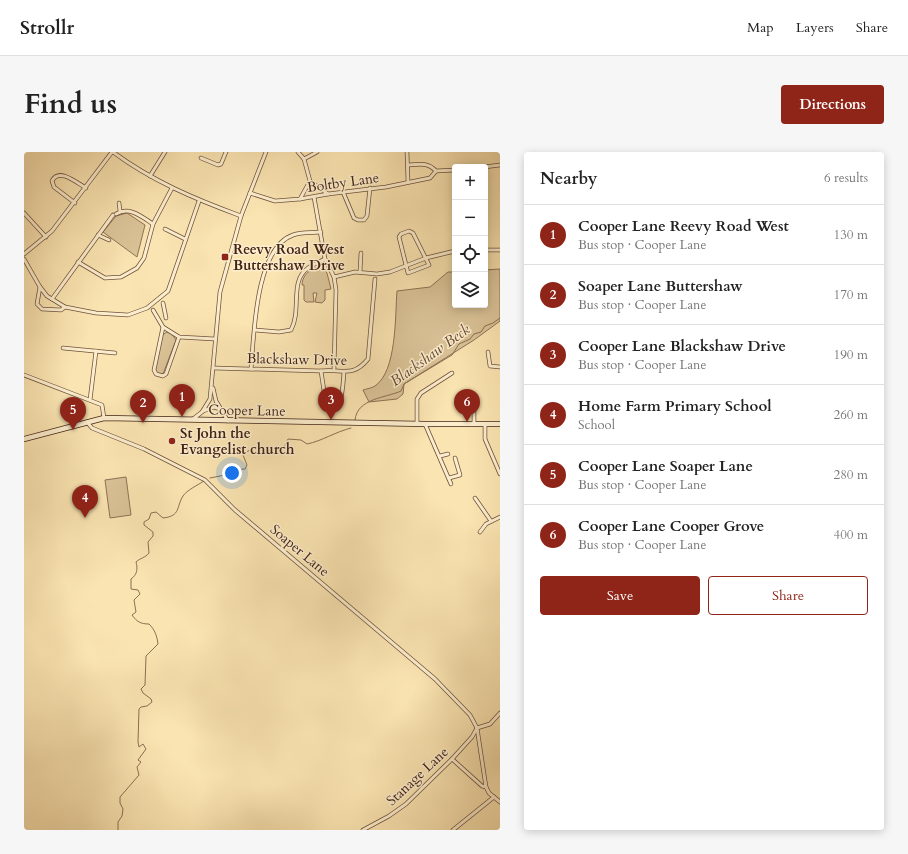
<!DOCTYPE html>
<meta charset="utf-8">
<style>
:root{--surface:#fff;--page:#f6f6f6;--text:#222;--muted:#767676;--line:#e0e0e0;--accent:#8f2418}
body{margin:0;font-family:Cardo,serif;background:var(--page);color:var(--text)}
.controls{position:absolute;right:12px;top:12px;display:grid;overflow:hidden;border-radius:4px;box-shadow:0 2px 10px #0003}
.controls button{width:36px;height:36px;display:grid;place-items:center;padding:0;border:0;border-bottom:1px solid var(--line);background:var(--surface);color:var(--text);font:20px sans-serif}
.you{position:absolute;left:208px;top:321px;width:14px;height:14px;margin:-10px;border:3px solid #fff;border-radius:50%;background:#1a73e8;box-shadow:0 0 0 6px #1a73e833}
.badge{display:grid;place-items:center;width:26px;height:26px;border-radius:50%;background:var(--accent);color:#fff;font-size:13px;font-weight:700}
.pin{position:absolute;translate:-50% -33px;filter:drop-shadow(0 1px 2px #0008)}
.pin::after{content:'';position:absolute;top:21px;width:14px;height:12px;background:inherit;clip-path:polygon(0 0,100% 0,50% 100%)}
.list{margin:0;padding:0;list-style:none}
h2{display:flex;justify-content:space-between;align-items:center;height:52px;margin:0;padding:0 16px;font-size:17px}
h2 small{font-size:13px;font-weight:400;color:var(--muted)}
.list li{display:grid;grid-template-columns:26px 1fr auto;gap:12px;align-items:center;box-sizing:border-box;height:60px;padding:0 16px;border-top:1px solid var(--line)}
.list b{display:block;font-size:15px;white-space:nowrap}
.list p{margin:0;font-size:13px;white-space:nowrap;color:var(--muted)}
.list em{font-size:13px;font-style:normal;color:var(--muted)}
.actions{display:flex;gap:8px;padding:12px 16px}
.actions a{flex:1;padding:9px 0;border:1px solid var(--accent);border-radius:4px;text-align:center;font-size:14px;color:var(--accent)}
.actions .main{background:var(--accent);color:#fff}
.icon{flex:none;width:22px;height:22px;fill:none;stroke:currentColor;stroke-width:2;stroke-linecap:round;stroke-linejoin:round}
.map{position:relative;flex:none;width:476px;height:678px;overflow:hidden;border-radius:4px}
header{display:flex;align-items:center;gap:24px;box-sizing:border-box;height:56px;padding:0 20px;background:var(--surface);border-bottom:1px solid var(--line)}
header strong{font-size:19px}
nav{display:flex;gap:22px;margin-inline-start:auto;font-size:14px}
.intro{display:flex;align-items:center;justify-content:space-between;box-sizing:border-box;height:96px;padding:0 24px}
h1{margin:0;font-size:28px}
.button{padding:10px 18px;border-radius:4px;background:var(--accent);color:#fff;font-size:14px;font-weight:700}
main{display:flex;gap:24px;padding:0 24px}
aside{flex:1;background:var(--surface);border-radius:4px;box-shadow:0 2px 10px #0003}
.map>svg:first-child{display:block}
.green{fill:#dac397;stroke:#8d7256}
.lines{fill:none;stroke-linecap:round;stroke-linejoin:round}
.stream{stroke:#8a6f53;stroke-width:1}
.street-casing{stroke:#6e523d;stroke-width:4.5}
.secondary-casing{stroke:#402216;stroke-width:6}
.street{stroke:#fcedcc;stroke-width:3}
.secondary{stroke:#fcedcc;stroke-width:4.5}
.poi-dot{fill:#8f2418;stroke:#fcedcc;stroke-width:1.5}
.labels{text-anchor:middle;stroke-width:3;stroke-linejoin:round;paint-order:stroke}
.street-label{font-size:14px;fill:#402216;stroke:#fcedcc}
.poi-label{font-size:14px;font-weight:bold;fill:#402216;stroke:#fcedcc;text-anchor:start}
.water-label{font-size:15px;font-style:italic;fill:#654835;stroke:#fcedcc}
</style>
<header>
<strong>Strollr</strong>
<nav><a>Map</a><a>Layers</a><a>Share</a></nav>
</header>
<div class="intro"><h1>Find us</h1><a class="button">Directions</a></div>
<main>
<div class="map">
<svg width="476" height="678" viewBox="0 0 476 678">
<rect width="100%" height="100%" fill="#fae4b1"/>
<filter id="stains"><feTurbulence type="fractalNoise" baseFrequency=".005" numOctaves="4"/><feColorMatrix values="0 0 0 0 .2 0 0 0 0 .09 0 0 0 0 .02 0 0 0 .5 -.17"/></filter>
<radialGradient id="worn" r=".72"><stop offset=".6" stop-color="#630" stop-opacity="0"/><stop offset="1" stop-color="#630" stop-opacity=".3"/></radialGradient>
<g class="green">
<polygon points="103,61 121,73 113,105 79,80 92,64"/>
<path d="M297 114 303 121 307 137 301 138V148L298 151 291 150 293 141H289L290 150H282L280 148V133H278C278 122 288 116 297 114Z"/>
<path d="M476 117V169L450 188 380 232 379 242 373 247 345 250 339 238C342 237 348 236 351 234 373 219 371 164 373 139L406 135 424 120H431V153H461V118Z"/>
<polygon points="143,180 148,182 152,188 139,222 133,222 131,216 138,183"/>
<polygon points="102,325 107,363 86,366 81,328"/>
</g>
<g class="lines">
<g class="stream">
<path d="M331 268C333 246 362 246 377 239L380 232 428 203 435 192 446 187 450 182 457 180 461 174 469 171 476 166"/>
<path d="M186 326 201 323 208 318 221 317 223 313 219 303C228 293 247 295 259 297L264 287 277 288 283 292C298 289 311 280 327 276"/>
<path d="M94 678V670L98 664 99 657 96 651V645L115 623 113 615 117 610 114 608 122 597 119 592 115 595 114 590 115 557 117 555 123 554 128 550 127 547 119 541 117 537 121 533 122 504 134 492C133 484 131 478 125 472 117 472 113 470 108 463L112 460 110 448 116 442 114 438 107 437V427C113 423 114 417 112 410 116 406 121 406 125 401L124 390 129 384V380L120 373V370L125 367 127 361 132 360 139 366C157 364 152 355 159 344 163 338 174 333 180 329"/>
</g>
<g class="street-casing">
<g id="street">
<path d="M89 0C128 29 171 47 217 64"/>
<polyline points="274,0 280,7 286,29 304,42"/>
<polyline points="383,0 384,30"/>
<polyline points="177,6 194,13 197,12 202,0"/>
<polyline points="280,7 293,0"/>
<path d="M384 13C395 12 404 10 412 19"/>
<polyline points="460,15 476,13"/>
<polyline points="126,24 141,0"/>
<polyline points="319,40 330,66 334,68 340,68 343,64 346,36"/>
<polyline points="226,41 251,49 276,47 304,42 362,35 406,26 412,19 431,18"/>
<polyline points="290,45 301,107 310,125 312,138 310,217"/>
<polyline points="276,47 286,29"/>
<path d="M51 51 30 35 28 29C35 15 53 31 62 36"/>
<polyline points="95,51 96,59"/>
<polyline points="0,61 22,85"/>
<path d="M92 62C105 54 117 64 129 72"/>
<polyline points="141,77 161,87"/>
<polygon points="385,79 389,81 405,113 384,121 375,85 377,82"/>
<polyline points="74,83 85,88"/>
<polyline points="461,98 476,98"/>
<polyline points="0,102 28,79 88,0"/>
<polyline points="0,107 16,135 23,144 41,155 72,161 104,163 123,156 144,139 175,49"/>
<polyline points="54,110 81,126 97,125 113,116 120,106 129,72 148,36"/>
<polyline points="336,120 337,101"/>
<polyline points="310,125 331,120 353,122 366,120 402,106 431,99"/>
<polyline points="16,135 13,152 18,157 37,158 41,155"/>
<polyline points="28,147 89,63"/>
<polyline points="139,151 142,166"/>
<polyline points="129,158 139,175 155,185 191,187"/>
<polyline points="139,175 130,218 132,222 139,224 142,222 155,185"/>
<path d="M231 178 255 180 267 178C278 158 265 129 284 116 289 112 296 110 301 107"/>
<polyline points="39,196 91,201"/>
<polyline points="464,200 466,214 476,215"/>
<path d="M190 216 297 219C317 216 328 227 344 207L351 127"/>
<path d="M227 217C230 184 231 96 269 83 278 80 288 81 297 80"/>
<path d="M297 219 302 252C319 268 319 229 320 220"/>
<polyline points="0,223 78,253 80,266"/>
<polyline points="189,236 192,249 204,269"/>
<polyline points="444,242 450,251 450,272"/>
<polyline points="66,248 72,199"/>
<polyline points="179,259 190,255 196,257"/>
<polyline points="169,267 178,260 186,247 196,140 217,64 242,0"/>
<polyline points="63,270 68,276 120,297 181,328 211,358 411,527 446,563 453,576 462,635"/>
<polyline points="393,272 393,247 397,241 428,221"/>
<polyline points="401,272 427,332"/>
<polyline points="461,272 461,287 476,322"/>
<polyline points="416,304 424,302"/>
<polyline points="425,326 436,323 431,306"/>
<polyline points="451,346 467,369"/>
<polyline points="456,380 462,372 476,365"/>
<polyline points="453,576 466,572 476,561"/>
<polyline points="428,607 458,634 462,635 465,641 476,650"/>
<polyline points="339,678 365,664 382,652 428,607 448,585 453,576"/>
<polyline points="429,678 470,645"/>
</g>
</g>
<g class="secondary-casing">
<polyline id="secondary" points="0,287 80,266 401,272 476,272"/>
</g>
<use href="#street" class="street"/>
<use href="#secondary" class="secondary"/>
</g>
<g class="poi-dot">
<rect x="197" y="101" width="8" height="8" rx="2"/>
<circle cx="148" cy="289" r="4"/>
</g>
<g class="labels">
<g class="street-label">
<text transform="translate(319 30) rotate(-8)" y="5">Boltby Lane</text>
<text transform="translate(273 207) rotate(1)" y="5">Blackshaw Drive</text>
<text transform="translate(223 258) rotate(1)" y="5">Cooper Lane</text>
<text transform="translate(276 398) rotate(40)" y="5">Soaper Lane</text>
<text transform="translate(393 624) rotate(-43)" y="5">Stanage Lane</text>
</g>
<g class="poi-label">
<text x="209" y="102">Reevy Road West<tspan x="209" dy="16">Buttershaw Drive</tspan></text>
<text x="156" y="286">St John the<tspan x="156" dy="16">Evangelist church</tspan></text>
</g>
<g class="water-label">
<text transform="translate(406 203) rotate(-36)" y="5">Blackshaw Beck</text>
</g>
</g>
<rect width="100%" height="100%" filter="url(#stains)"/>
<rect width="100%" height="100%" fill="url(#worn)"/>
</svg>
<div class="controls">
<button>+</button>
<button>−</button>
<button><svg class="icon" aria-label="locate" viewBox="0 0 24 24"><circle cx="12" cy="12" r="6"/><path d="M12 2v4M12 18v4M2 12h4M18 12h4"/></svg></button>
<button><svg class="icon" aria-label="layers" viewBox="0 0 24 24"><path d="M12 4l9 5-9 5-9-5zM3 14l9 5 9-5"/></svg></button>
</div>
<div class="you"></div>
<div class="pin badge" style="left:158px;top:265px">1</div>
<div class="pin badge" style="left:119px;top:271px">2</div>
<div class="pin badge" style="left:307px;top:268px">3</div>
<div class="pin badge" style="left:61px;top:366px">4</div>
<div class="pin badge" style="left:49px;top:278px">5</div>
<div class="pin badge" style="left:443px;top:270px">6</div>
</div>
<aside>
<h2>Nearby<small>6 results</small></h2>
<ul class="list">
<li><span class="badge">1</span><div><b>Cooper Lane Reevy Road West</b><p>Bus stop · Cooper Lane</p></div><em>130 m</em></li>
<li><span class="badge">2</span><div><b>Soaper Lane Buttershaw</b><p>Bus stop · Cooper Lane</p></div><em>170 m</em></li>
<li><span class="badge">3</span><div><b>Cooper Lane Blackshaw Drive</b><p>Bus stop · Cooper Lane</p></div><em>190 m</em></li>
<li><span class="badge">4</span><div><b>Home Farm Primary School</b><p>School</p></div><em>260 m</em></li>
<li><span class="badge">5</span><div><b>Cooper Lane Soaper Lane</b><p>Bus stop · Cooper Lane</p></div><em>280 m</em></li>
<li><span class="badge">6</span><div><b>Cooper Lane Cooper Grove</b><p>Bus stop · Cooper Lane</p></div><em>400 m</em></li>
</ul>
<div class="actions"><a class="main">Save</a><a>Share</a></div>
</aside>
</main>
